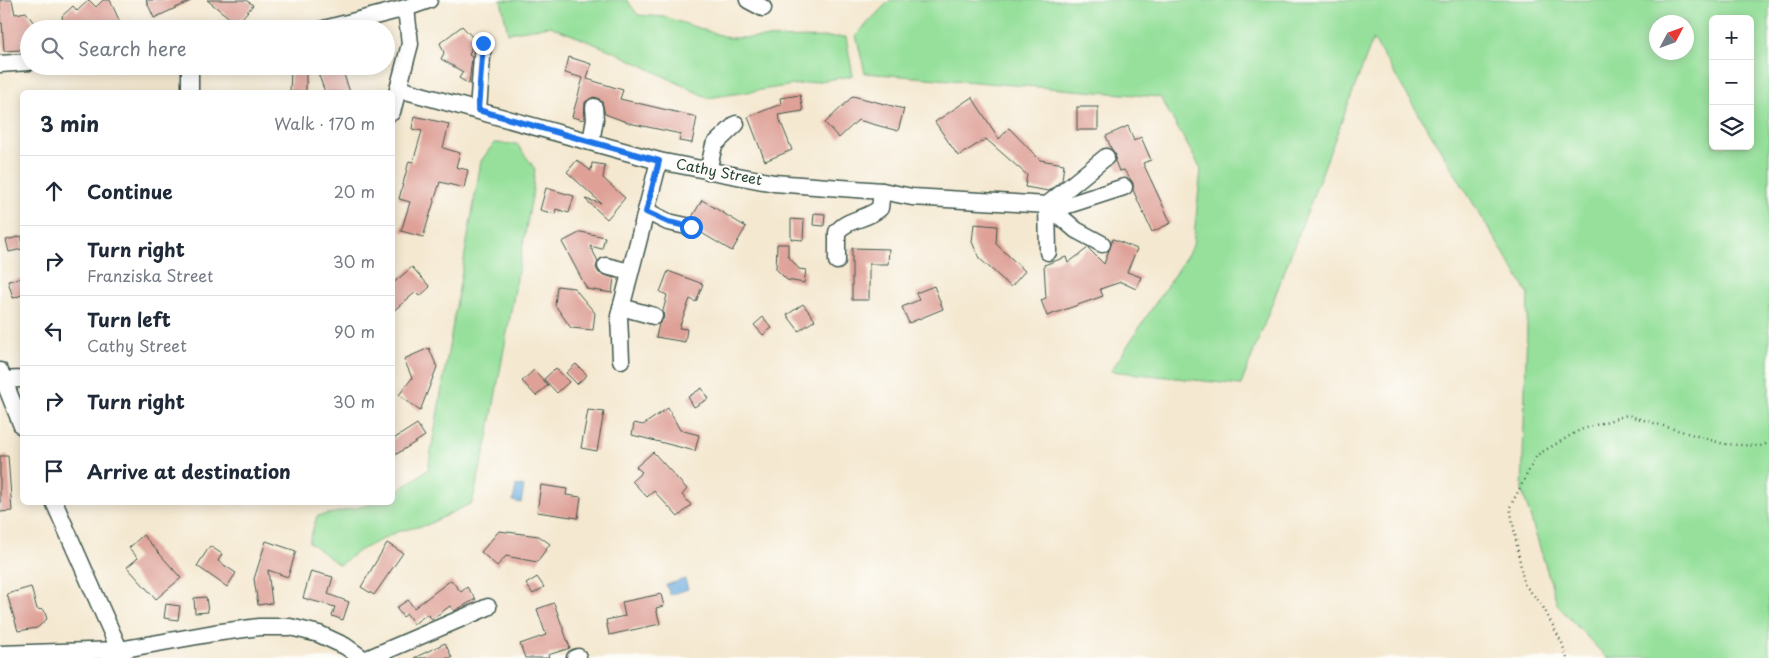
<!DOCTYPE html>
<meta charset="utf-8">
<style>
:root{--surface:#fff;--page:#f2f2f3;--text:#1f2937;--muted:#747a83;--line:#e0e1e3}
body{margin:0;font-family:"Playpen Sans",sans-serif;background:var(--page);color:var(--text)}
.controls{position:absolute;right:15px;top:15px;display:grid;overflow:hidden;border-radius:8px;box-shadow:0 2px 12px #0003}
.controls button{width:45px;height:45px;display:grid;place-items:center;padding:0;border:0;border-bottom:1px solid var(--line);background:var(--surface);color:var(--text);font:25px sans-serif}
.compass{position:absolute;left:1649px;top:15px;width:45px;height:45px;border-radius:50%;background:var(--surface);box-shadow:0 2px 12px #0003;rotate:49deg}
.stop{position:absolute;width:15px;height:15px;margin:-11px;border:4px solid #1a73e8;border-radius:50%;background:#fff}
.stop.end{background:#1a73e8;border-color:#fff;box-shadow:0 1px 5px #0008}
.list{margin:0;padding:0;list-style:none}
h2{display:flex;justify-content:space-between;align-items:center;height:65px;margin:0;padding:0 20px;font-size:21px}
h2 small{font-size:16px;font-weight:400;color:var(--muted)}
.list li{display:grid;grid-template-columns:32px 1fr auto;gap:15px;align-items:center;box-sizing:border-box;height:70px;padding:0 20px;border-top:1px solid var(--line)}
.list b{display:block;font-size:19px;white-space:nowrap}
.list p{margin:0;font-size:16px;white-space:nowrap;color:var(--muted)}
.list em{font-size:16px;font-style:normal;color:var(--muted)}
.icon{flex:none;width:28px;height:28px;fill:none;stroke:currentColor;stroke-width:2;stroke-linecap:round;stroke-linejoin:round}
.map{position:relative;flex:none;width:1769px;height:658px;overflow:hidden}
.search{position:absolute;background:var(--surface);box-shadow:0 2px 12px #0003;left:20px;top:20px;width:375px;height:55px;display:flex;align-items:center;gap:12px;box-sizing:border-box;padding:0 18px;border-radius:28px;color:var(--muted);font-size:19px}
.panel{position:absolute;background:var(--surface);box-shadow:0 2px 12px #0003;left:20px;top:90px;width:375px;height:415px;border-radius:8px}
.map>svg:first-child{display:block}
.green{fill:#96e09b;stroke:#5a8e68;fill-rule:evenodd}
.water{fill:#6dade1;stroke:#46758a}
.building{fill:#dea097}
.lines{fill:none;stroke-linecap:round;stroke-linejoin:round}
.minor-casing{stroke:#3f574b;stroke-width:19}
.path{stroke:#3f574b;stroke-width:2.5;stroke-dasharray:1 4;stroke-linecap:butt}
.minor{stroke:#fff;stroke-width:16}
.route{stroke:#1a73e8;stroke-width:6}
.labels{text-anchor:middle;stroke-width:4.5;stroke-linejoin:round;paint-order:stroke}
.street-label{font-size:14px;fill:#1f3d34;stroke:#fdfcf7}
</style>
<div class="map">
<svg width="1769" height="658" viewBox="0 0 1769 658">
<rect width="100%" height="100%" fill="#fdfcf7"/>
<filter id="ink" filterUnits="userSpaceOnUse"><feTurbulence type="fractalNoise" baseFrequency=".02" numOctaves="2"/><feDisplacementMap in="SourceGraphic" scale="10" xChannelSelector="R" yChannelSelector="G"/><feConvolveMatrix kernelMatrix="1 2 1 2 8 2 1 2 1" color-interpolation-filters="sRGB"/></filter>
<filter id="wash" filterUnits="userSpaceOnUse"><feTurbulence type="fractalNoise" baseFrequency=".0096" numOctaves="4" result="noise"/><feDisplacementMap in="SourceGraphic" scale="20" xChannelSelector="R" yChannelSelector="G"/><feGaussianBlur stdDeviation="1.12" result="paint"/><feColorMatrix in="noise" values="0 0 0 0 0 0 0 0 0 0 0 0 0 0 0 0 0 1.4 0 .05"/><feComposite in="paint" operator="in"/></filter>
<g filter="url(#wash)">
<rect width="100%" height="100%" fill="#f4e8d0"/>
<g class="green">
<polygon points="501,0 627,0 638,15 665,17 729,38 846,37 853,76 708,98 617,53 550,26 508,33"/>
<path d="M890 0H1769V658H1607L1558 606 1522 490 1528 293 1373 39 1241 385 1111 371 1193 246 1201 169 1160 97 865 73 856 35ZM1713 19H1750V146H1713ZM1686 22V52H1656V22Z"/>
<path d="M494 143 517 144 535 169 532 196 487 442 472 503 427 525 399 531 360 550 339 565 309 542 317 516C339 513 373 502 392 502L393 495 428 469 481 161Z"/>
</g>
<g class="water">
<polygon points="516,485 524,487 521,503 513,501"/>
<polygon points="685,579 688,589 670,595 666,585"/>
</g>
<g id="blocks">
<g class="building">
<polygon points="0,0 12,0 15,14 26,12 38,29 29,29 29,42 20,50 4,51 2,23 0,23"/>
<polygon points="89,0 96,7 103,0 110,0 123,29 76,29 76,25 64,27 62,16 73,6 77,11"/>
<polygon points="146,0 193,0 154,18"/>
<polygon points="207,0 246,0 253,5 237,24"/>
<polygon points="462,26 474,39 469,55 472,57 469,84 459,78 463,72 441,59 444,53 440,43"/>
<polygon points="569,57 591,64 587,79 623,90 620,99 697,117 692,143 679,141 681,134 629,123 605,114 602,102 598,98 593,97 585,102 584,120 572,117 583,78 565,73"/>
<polygon points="341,66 350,92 325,92 318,73"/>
<polygon points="291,69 306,70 306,92 290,92"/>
<polygon points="800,95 803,111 778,115 792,150 765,161 748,117 781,104 780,98"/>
<polygon points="853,96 904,109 898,131 858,120 839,138 825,123"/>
<polygon points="972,97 999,139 1009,128 1040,160 1064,164 1062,180 1049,191 1025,187 1027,175 986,139 958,156 935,122"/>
<rect x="1077" y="107" width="21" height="23"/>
<polygon points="414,116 449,124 443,148 460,153 456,167 468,170 464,188 440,182 423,237 401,231 410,202 399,199 409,161 413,162 422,131 412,129"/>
<polygon points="1128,126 1134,141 1141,137 1151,160 1143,163 1171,223 1152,232 1133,190 1133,183 1124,170 1119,171 1115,161 1116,155 1111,148 1106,136"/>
<polygon points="577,160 591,171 592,163 605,165 603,178 625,198 607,219 585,199 601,203 567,172"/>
<polygon points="546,188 574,196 569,213 556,209 555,214 540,210"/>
<polygon points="702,200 746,227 732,251 700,232 700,224 692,217"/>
<polygon points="814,213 825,214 824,226 813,225"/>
<polygon points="791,219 804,220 803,240 791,239"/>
<polygon points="974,224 997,226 996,244 1025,271 1011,287 979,258 972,242"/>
<polygon points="581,232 605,237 602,249 590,246 598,261 596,268 599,273 614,278 612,293 587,289 562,242"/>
<polygon points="22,236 22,249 9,252 6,240"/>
<polygon points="1113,239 1137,249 1127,272 1141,277 1136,289 1121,282 1100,289 1103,296 1047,316 1041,300 1046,298 1044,265 1066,257 1068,263 1088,248 1104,264"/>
<polygon points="777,244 788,244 788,256 799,269 806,270 804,283 787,280 776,269"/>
<polygon points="852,248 889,249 888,264 869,264 869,300 852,300"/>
<polygon points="412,267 430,287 420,296 416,292 392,312 392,284"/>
<polygon points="668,271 703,284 696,302 690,299 679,328 687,329 685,342 656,337 659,324 664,318 663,311 667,295 660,292"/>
<polygon points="22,278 22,295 13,298 8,281"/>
<polygon points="557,286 574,288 595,313 593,330 571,328 555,305"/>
<polygon points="934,286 943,309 909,323 902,307 919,300 916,293"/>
<polygon points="803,304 815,320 799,331 787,315"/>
<polygon points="763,317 772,328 763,335 754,325"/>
<polygon points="429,348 437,367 420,411 399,395 412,378 404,359"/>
<polygon points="576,364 587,375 577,384 566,373"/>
<polygon points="556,368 569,382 557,393 544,379"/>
<polygon points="534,370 548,385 536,396 522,381"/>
<polygon points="702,388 708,399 694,407 688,397"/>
<polygon points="668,408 680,430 699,435 695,451 632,435 634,423 643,425"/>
<polygon points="588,410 604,412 597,451 581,448"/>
<polygon points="417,424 425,436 392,457 392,440"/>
<polygon points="653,452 687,489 682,495 691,505 678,517 654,491 647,497 632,481 642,472 636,467"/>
<polygon points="0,456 8,456 12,511 0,512"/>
<polygon points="541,485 567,489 566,495 581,497 578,518 537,512"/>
<polygon points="499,531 539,536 550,544 537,562 506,556 497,566 481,552"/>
<polygon points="143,535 181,578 156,599 127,567 138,558 129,548"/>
<polygon points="266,541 296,551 288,577 268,570 272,603 258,605 254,579"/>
<polygon points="387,543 403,553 374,595 361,587"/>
<polygon points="210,546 222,554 218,561 236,573 227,587 197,566"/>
<polygon points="311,571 333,577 328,594 349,602 343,620 332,616 335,607 303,598"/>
<polygon points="537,577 544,587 533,594 526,584"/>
<polygon points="451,580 461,592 467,587 476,599 454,611 450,606 432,619 427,614 414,624 407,614 403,617 396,608 408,600 414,608"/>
<polygon points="31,587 37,609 44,610 47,619 37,628 18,631 7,594"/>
<polygon points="661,594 664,606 656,608 660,624 609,635 606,620 625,616 622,602"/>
<polygon points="206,597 208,612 195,613 194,598"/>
<polygon points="554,603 570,648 548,655 549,658 525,658 520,644 546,635 537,609"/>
<polygon points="166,604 180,606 178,620 164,618"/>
<polygon points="445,643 452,658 414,658"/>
</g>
</g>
</g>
<g filter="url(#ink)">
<use href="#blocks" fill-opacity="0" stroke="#3f574b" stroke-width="1"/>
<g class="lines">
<g class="minor-casing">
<g id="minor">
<polyline points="748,0 763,8"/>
<polyline points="324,29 406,8 429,0"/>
<polyline points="0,64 29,62"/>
<polyline points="190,66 190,92"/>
<polyline points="399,89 659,161 774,183 882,191 912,197 1065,206 1124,187"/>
<polyline points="478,110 483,43"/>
<polyline points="392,112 410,44 406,8"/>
<polyline points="591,142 595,119 594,107"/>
<polyline points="708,171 714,145 736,124"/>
<polyline points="1047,205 1106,157"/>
<polyline points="1047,205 1076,230 1102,244"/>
<polyline points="1047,205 1048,252"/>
<polyline points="646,211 668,222 691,227"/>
<path d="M837 261V232C848 218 867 220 880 208L882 191"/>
<polyline points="606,266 630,272"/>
<polyline points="621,307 654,316"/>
<polyline points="621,360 619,316 659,161"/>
<polyline points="0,371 22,426"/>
<polyline points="0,380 22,379"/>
<polyline points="54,502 123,658"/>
<polyline points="0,654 119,650 214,633 259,627 290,627 319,634 345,646 362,658"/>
<polyline points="369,658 488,607"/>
<polyline points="575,658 578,657"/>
</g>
</g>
<polyline class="path" points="1567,658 1562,643 1542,605 1524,584 1510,507 1537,455 1580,430 1627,415 1724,444 1760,446 1769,443"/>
<use href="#minor" class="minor"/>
</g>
</g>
<g class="lines" filter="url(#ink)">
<polyline class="route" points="483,43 478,110 659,161 646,212 668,222 691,227"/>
</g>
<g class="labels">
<g class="street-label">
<text transform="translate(719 172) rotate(11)" y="5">Cathy Street</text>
</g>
</g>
</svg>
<div class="controls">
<button>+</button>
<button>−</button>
<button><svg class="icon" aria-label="layers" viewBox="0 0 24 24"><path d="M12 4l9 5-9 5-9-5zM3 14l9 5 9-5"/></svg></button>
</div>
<svg class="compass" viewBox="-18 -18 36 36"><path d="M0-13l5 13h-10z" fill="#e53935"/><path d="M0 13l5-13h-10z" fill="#747a83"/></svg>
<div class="stop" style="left:691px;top:227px"></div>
<div class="stop end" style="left:483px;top:43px"></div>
<div class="search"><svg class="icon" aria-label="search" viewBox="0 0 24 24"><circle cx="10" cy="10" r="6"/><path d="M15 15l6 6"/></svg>Search here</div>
<section class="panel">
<h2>3 min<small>Walk · 170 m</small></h2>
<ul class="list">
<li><svg class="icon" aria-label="ahead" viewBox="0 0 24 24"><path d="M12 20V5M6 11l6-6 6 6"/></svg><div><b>Continue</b></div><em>20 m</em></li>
<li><svg class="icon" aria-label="right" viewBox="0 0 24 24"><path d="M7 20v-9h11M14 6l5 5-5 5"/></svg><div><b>Turn right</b><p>Franziska Street</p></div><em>30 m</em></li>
<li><svg class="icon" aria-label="left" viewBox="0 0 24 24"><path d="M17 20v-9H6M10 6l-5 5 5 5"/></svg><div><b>Turn left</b><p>Cathy Street</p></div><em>90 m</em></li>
<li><svg class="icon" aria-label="right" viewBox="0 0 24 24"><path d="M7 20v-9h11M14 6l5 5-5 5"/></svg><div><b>Turn right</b></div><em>30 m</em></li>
<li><svg class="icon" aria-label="arrive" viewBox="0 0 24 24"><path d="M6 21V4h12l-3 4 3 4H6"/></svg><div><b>Arrive at destination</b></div></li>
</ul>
</section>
</div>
